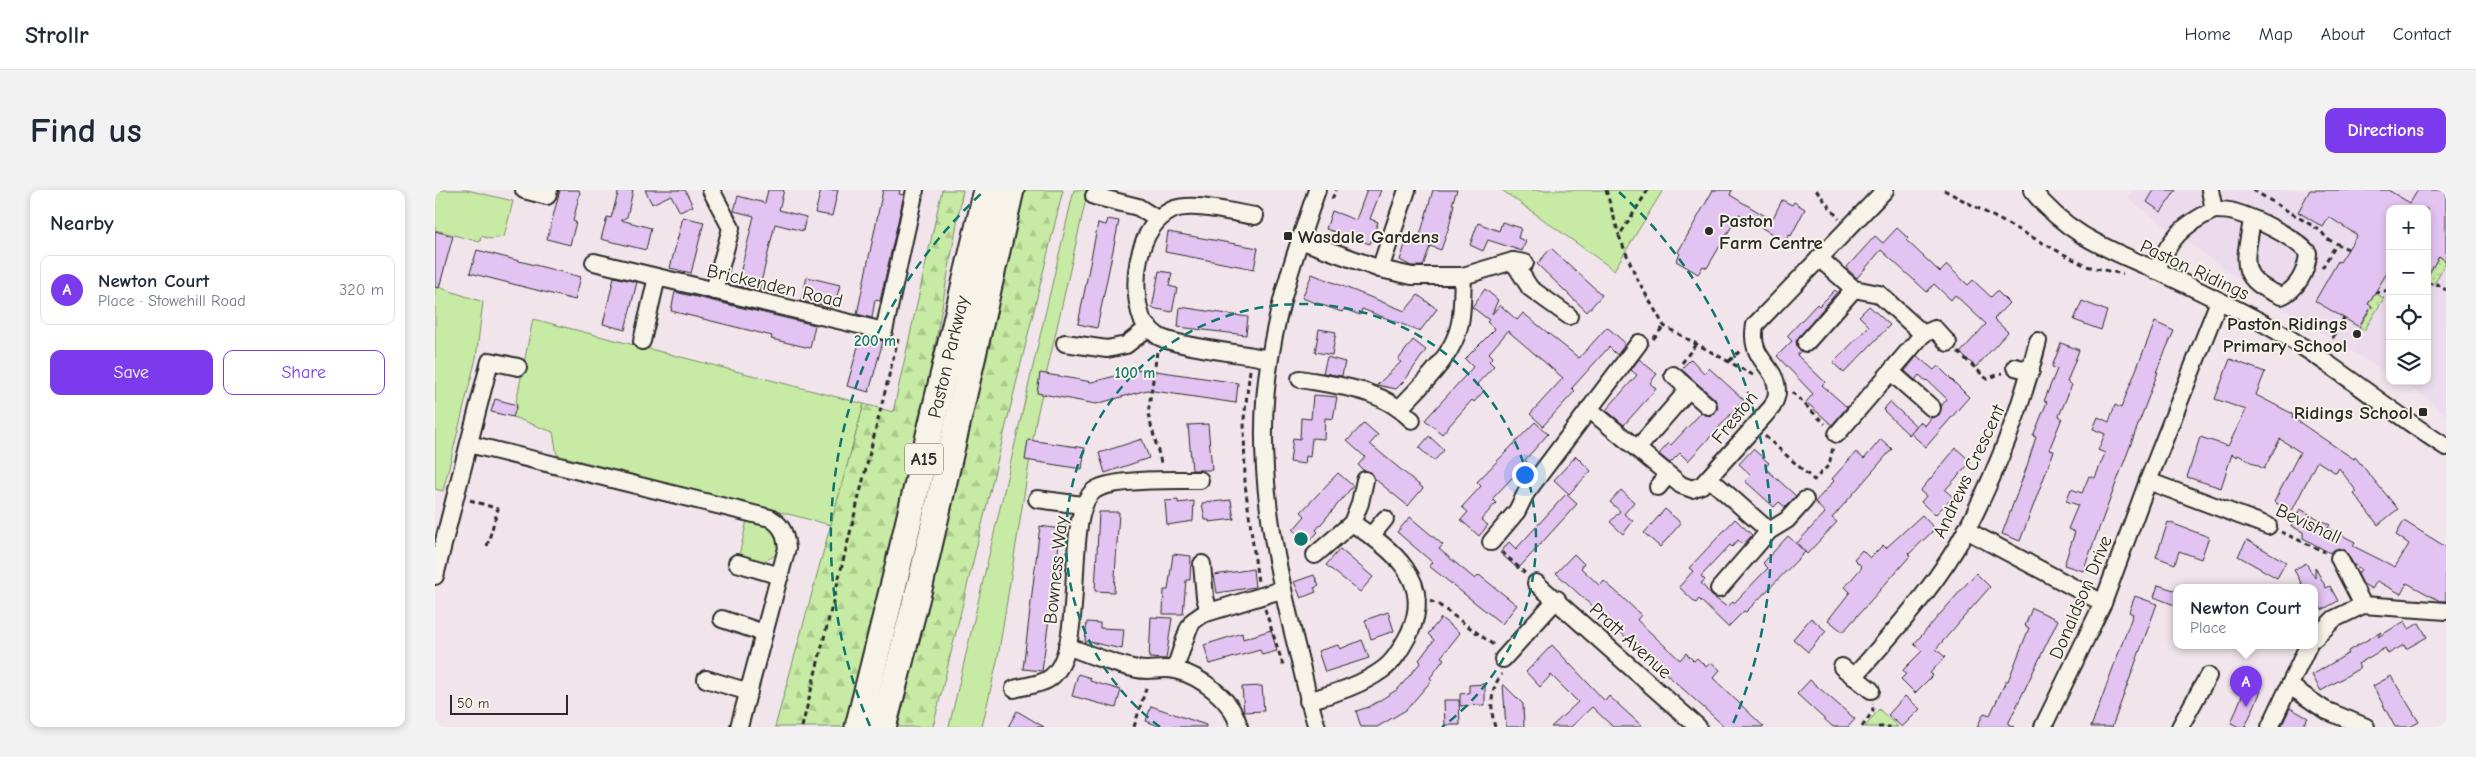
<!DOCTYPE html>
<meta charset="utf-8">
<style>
:root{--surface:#fff;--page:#f2f2f3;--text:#1f2937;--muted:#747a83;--line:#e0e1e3;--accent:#7c3aed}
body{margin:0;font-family:"Comic Neue",sans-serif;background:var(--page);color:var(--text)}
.controls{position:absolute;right:15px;top:15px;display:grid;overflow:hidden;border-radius:10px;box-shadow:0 2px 8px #0003}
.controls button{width:45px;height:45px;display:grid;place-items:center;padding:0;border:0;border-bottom:1px solid var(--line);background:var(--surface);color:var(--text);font:25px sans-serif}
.scale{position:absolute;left:15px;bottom:12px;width:118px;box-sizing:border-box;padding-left:5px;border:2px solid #2b2b2b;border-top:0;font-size:14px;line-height:18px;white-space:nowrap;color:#2b2b2b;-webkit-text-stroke:4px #f7f3e8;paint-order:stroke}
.you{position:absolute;left:1089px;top:284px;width:18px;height:18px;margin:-12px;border:4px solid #fff;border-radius:50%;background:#1a73e8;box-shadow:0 0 0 8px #1a73e833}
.badge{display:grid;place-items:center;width:32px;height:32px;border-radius:50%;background:var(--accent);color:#fff;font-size:16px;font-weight:700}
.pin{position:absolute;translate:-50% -41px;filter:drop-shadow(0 1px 2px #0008)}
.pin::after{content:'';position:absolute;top:26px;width:18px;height:15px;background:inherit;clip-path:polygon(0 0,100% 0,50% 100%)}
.popup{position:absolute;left:1738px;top:394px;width:145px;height:65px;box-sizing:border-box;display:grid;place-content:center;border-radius:10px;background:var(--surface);filter:drop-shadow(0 1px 4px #0005);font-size:16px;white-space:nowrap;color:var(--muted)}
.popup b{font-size:19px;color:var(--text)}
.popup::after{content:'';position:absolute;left:50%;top:100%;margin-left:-10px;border:10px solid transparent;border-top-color:var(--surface)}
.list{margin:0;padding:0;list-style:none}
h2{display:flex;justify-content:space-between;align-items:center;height:65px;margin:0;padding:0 20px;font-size:21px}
h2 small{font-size:16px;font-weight:400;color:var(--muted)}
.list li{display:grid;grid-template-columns:32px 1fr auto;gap:15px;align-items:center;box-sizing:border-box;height:70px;margin:0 10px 10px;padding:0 10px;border:1px solid var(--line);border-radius:10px}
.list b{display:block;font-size:19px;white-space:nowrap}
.list p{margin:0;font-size:16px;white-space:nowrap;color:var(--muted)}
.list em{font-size:16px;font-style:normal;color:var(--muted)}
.actions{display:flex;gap:10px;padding:15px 20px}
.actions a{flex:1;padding:11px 0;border:1px solid var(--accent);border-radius:10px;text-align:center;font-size:18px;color:var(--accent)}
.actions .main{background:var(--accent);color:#fff}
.icon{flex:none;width:28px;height:28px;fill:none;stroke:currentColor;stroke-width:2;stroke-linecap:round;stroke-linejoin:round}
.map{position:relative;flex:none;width:2011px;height:537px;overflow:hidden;border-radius:10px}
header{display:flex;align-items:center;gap:30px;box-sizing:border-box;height:70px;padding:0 25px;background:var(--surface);border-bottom:1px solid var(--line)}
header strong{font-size:24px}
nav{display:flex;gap:28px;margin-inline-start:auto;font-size:18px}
.intro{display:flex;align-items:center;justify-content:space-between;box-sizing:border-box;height:120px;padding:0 30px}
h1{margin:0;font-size:35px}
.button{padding:12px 22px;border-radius:10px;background:var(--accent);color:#fff;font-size:18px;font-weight:700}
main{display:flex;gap:30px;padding:0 30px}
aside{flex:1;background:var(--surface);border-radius:10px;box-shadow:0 2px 8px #0003}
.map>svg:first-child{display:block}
.built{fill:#ecdbed}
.grass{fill:#c7eba4;stroke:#798b68}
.forest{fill:url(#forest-firs);stroke:#798b68}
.park{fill:url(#park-dots);stroke:#798b68}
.building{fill:#e2c3f1;stroke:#2b2b2b}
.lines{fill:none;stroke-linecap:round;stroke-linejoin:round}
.minor-casing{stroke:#2b2b2b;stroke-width:20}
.highway-casing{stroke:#2b2b2b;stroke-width:29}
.path{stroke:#2b2b2b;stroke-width:3;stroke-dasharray:5 4;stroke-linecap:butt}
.minor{stroke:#f7f3e8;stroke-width:16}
.highway{stroke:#f7f3e8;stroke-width:25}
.ring{fill:none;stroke:#0f766e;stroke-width:2.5;stroke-dasharray:9 6}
.poi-dot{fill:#2b2b2b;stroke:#f7f3e8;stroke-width:2}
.labels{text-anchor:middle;stroke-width:4;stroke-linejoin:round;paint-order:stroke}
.shield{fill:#f7f3e8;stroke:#686764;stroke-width:1}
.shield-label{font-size:18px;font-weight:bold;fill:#2b2b2b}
.poi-label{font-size:19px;font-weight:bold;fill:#2b2b2b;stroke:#f7f3e8;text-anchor:start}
.street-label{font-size:19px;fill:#2b2b2b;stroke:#f7f3e8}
.centre{fill:#0f766e;stroke:#f7f3e8;stroke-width:2.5}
.ring-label{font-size:15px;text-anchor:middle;font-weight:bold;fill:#0f766e;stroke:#f7f3e8;stroke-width:4;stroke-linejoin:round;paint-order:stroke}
</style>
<header>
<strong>Strollr</strong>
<nav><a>Home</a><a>Map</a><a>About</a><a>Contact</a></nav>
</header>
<div class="intro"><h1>Find us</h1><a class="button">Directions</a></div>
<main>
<aside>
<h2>Nearby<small></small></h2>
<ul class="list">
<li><span class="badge">A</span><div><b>Newton Court</b><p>Place · Stowehill Road</p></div><em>320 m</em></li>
</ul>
<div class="actions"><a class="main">Save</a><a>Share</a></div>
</aside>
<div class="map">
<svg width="2011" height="537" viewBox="0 0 2011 537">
<defs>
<pattern id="forest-firs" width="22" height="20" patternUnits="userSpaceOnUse" patternTransform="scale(1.25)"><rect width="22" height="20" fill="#c7eba4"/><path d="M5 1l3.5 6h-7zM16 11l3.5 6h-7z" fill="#abca8d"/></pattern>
<pattern id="park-dots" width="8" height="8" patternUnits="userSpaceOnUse" patternTransform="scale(1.25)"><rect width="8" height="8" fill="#c7eba4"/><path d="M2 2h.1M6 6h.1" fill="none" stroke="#abca8d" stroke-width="1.8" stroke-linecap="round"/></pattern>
</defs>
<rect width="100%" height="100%" fill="#f1e5eb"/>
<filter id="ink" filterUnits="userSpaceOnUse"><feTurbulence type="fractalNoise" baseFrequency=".02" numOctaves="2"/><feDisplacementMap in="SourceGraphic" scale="10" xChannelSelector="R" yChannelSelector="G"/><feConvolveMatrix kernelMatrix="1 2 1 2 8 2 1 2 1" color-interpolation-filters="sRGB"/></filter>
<g filter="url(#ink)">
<polygon class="built" points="1699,0 2011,0 2011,225 1988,205 1966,191 1992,191 1992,19 1955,19 1955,185 1824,104 1693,9"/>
<g class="grass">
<polygon points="0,0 32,0 78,11 69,47 55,49 46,46 45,52 0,40"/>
<polygon points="639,0 653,0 601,230 563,467 547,537 514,537"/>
<polygon points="1067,0 1228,0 1179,80"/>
<polygon points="0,96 48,112 41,168 8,301 0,299"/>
<polygon points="98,129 429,214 396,335 122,265 118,242 78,227"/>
<path d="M312 330 337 337 345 346C344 364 342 366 326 372L304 366Z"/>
<polygon points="1444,519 1463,537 1430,537"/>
</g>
<g class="forest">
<polygon points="507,0 528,0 474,300 413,537 340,537 429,214 458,222"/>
<polygon points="590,0 628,0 498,537 463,537"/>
</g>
<g class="park">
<polygon points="2004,66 2011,71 2000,93 1992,94 1992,85"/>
<polygon points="1940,103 1949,108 1929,141 1924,137 1937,116 1927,110"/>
</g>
<g class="building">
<polygon points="125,0 144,0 145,3 138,31 141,32 135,55 112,49"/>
<polygon points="184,0 198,0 192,27 186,30 216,38 211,60 166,49 172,27 176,28"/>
<polygon points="210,0 250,0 258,16 245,22 236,5 217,14"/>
<polygon points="333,0 349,0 344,20 371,27 368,41 340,34 324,101 302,96 319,26 299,21 303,6 330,13"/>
<polygon points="386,0 403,0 397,26 380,23"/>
<polygon points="448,0 465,0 464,4 469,5 445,111 440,110 437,128 422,124"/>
<polygon points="932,0 946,0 935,29 943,32 935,54 891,39 897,21 921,30"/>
<polygon points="998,0 1022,0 1017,14 1019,14 1014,37 1006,60 995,56 988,76 976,76 965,70 971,52 982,56"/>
<polygon points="1278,0 1297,0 1295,5 1337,30 1347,10 1357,15 1359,12 1370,19 1356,46 1354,45 1348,54 1337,44 1304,24 1272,78 1268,76 1263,84 1241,71 1245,64 1243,62"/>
<polygon points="1719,0 1741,0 1726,22 1712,12"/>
<polygon points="1875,0 1953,0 1975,13 1983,0 2011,0 2011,71 2004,66 1992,87 1992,19 1955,19 1955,78 1933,114 1937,116 1924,137 1880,111 1903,71 1905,72 1922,45 1894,27 1888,37 1863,22"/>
<polygon points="248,27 269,32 256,83 235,78"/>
<polygon points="673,29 684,31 662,138 643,134 663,33 671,35"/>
<polygon points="1067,32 1086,38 1083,48 1091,51 1087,61 1053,50 1048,61 1035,55 1043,33 1064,41"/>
<polygon points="1462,38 1473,48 1471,50 1505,82 1512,75 1533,95 1538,90 1556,107 1562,101 1574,113 1559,129 1573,142 1541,177 1525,163 1551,134 1520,105 1516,110 1499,94 1492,102 1446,60 1422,88 1411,78 1440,46 1448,53"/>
<polygon points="0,41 18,46 4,98 0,97"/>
<polygon points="733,42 823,58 819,79 730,62"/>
<polygon points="1116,58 1167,105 1152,122 1102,74"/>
<polygon points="42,60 146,87 140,110 35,83"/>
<polygon points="724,81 737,83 734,96 742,98 737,122 717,118"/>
<polygon points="877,84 970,121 983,105 1002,119 985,141 927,119 925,125 909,119 907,122 867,108"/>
<polygon points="179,87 202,92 190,140 168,134"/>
<polygon points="372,87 405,95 399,117 366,111"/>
<polygon points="1050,99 1063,110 1057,124 1065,115 1082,130 1088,123 1144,168 1172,137 1189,152 1189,156 1182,165 1174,157 1137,198 1140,201 1108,236 1095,224 1128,188 1073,141 1054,163 1058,167 1054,171 1059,176 1042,194 1049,201 1039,212 1037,210 1007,244 990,230 1038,177 1030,169 1060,139 1052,132 1054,130 1037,117"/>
<polygon points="1400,100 1402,102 1361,151 1362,157 1366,161 1362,165 1390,192 1387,195 1412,217 1397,235 1371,212 1378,204 1342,166 1357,151 1352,146 1382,114 1384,116"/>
<polygon points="240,102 380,135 375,158 336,149 337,146 236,121"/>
<polygon points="1647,111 1672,121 1666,140 1639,130"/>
<polygon points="1434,116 1455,135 1409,183 1398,173 1434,136 1424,126"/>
<polygon points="745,117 813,127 811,145 743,137"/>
<polygon points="1720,132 1739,141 1721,182 1723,182 1648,381 1629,375 1640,342 1633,339 1643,315 1631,311 1636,299 1647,303 1654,286 1660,288 1670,263 1663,260 1670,244 1658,239 1663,227 1674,232 1680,215 1686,218"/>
<polygon points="884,139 901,142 897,165 880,162"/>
<polygon points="426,146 448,151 434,202 412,196"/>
<polygon points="978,150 991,160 970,190 961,199 942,195 966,172 963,170"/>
<polygon points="1626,153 1644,160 1632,192 1637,195 1624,226 1627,228 1614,260 1619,261 1585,351 1567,344 1591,279 1601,247 1598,246 1612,212 1609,211 1622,179 1617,177"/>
<polygon points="1482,166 1499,180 1503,176 1534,207 1491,257 1475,243 1485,232 1490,236 1496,228 1504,225 1507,215 1512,209 1492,190 1491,191 1484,185 1480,190 1470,181"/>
<polygon points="892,167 910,172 907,186 888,183"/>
<polygon points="1204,169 1222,184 1215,193 1221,199 1189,235 1171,220 1202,185 1196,180"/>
<polygon points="1256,169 1269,183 1274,178 1309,210 1253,271 1245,263 1235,273 1224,264 1234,253 1236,255 1266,223 1276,226 1283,218 1280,209 1246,179"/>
<polygon points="1795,169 1830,182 1821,205 1858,224 1857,227 1886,247 1919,269 1920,267 1963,319 1943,335 1919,304 1922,302 1904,278 1901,283 1882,271 1857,321 1839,312 1865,262 1845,249 1829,279 1803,265 1802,267 1797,264 1786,298 1752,287 1765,247 1793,256 1811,220 1780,209"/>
<polygon points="707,179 803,193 801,213 712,200 661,214 602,203 605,183 657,192"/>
<polygon points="878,205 902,207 898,229 890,228 889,249 877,248 875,267 871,266 870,274 855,272 858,248 865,249 866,228 876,229"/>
<polygon points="60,209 82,215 78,227 56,222"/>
<polygon points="1455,212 1481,236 1474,245 1448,220"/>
<polygon points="1100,232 1113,244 1090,270 1092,272 1057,309 1061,313 1046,330 1053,335 1044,346 1026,330 1033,322 1027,317 1046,296 1042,292"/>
<polygon points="929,233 943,245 935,254 988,298 973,316 940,289 936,282 928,280 923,275 930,267 912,251"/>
<polygon points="773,234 777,280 757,280 753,235"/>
<polygon points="994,246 1009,260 999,271 984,258"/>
<polygon points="707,249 714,268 670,283 664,263"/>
<polygon points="1446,249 1457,259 1397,328 1402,332 1372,364 1362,353 1390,323 1380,312 1399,291 1397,289 1421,262 1429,269"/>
<polygon points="593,250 650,258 647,279 590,270"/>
<polygon points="1521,258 1536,272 1510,300 1518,307 1500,325 1486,312 1491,306 1485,301"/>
<polygon points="1318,259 1334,273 1330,278 1361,306 1350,317 1344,312 1339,317 1310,291 1316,285 1304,274"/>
<polygon points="1141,266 1156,281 1134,304 1119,290"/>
<polygon points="903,283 918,296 881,340 883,342 873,353 858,340 870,326 866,322"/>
<polygon points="1186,300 1199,312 1189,324 1198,331 1188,344 1175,332 1185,321 1175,312"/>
<polygon points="1131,304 1142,314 1083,379 1065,363 1074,352 1081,359"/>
<polygon points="743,310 743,313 759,311 758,331 732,335 730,311"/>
<polygon points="796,310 799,329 774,332 774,330 770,330 767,313"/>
<polygon points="1230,319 1246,333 1225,357 1209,343"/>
<polygon points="1865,319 1895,335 1893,338 1920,352 1918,356 1960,377 1974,354 1961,345 1969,331 2011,357 2011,411 2005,411 1972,393 1966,404 1942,391 1937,399 1928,394 1923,384 1926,379 1919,375 1910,360 1904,358 1895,363 1868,348 1868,342 1856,336"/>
<polygon points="664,322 684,322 679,402 660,401"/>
<polygon points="1487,325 1500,339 1473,365 1475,366 1408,442 1393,430 1415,402 1410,397 1427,377 1419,369 1427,360 1435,368 1448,355 1451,358"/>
<polygon points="975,327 1008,355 1004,359 1040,389 1044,385 1082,415 1067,434 994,376 997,372 962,342"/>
<polygon points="1300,329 1317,345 1308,355 1303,350 1297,357 1295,355 1266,386 1270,390 1266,393 1277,406 1292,417 1298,412 1299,413 1333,378 1328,373 1353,346 1370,362 1311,422 1309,421 1293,437 1264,409 1261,413 1244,397 1258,381 1254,378"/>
<polygon points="1733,332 1774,347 1766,369 1744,361 1740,374 1721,367"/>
<polygon points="605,336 626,339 607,481 588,479"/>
<polygon points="1812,350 1851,372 1842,388 1803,366"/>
<polygon points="905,359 938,387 925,402 891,375"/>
<polygon points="738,364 756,366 755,390 751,390 748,424 728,424 729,400 733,400"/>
<polygon points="1139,364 1149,374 1146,378 1165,396 1169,391 1186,406 1206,425 1202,430 1245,470 1251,463 1259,471 1262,468 1271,477 1276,472 1285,480 1278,488 1329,537 1290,537 1196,452 1121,383"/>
<polygon points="1871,373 1880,388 1880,377 1891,398 1895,396 1903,411 1887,420 1880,408 1880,398 1869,398 1859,380"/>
<polygon points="818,379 820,397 782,403 779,385"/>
<polygon points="1541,383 1555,397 1501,459 1510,467 1495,483 1498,485 1480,503 1466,489 1471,484 1468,480 1487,461 1479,454"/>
<polygon points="879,385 884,396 879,398 881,402 866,408 859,392"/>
<polygon points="1723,395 1742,401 1742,416 1719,407"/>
<polygon points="1700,406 1722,414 1677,537 1656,537 1698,424 1694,422"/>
<polygon points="1597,418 1623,430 1573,534 1579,537 1542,537 1549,523 1555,525 1571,491 1573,491 1594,438 1590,436"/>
<polygon points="953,422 959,441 936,449 930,430"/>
<polygon points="716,427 737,428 731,469 714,468"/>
<polygon points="1006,428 1025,443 1006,467 1009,469 995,488 997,490 971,520 942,537 926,537 921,521 934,517 963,499 986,472 984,470 999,450 993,444"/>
<polygon points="1376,428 1391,441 1373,462 1358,449"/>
<polygon points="1970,431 1974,439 1984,433 1992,447 1971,459 1969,455 1953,464 1950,458 1923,474 1925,478 1886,501 1877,485 1914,463 1913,461 1946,442 1943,447"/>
<polygon points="652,432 665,433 665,438 689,439 687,459 650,451"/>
<polygon points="836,440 842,461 827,465 825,460 775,474 769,455 807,443 808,449"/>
<polygon points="927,450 934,468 890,482 883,461 903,455 905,459"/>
<polygon points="1117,455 1170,511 1174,506 1208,537 1178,537 1157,517 1136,537 1116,537 1143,512 1116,485 1105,497 1091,482"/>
<polygon points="643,484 656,488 655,491 686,500 681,518 637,506"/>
<polygon points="1956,486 1984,532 1975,537 1960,537 1938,496"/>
<polygon points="1375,490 1420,529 1413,537 1398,537 1362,504"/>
<polygon points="1812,493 1826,501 1810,537 1804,537 1796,533"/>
<polygon points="1050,494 1050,515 1025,516 1025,504 1034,503 1034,495"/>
<polygon points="1068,494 1088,514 1089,537 1071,537"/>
<polygon points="827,496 829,521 809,522 807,497"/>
<polygon points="1470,506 1485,519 1467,537 1453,525"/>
<polygon points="1009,510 1024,510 1025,535 1010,535"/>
<polygon points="716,516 771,535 771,537 726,537 711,531"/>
<polygon points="1855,518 1873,528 1867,537 1846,537"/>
<polygon points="582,521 609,537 573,537"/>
</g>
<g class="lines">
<g class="minor-casing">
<g id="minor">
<polyline points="89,0 112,6 114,0"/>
<polyline points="276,0 296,38 279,101"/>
<path d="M1597 0C1632 45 1673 59 1723 81 1760 99 1799 117 1835 137 1897 172 1951 219 2011 257"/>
<polyline points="659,6 703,17 722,29"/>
<path d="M1779 20C1785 20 1793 20 1799 22 1820 28 1860 47 1873 63 1872 81 1862 100 1846 106 1800 88 1811 70 1817 30"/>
<path d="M820 26C798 23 757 11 737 20 701 38 695 95 707 129 709 135 718 142 723 146 737 156 812 164 834 169"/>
<polyline points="865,50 945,79 977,86 1028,86 1078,71 1090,73"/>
<polyline points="1384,68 1419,99 1444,104 1488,144"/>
<polyline points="1078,71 1095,98 1134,126"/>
<polyline points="159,72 449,141 480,0"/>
<polyline points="945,79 972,0"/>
<path d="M1721 81C1735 48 1747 35 1779 20L1775 0"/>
<polyline points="207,151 222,87"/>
<polyline points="630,153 672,159 691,155 714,137"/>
<polyline points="1371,153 1419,99"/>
<polyline points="1580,177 1596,181"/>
<polyline points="1456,182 1497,218"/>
<polyline points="1238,185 1273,216"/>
<path d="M865 189C906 196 947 199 977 230"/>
<path d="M965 218C987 194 1019 166 1025 133 1028 118 1027 101 1028 86"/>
<path d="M1154 219 1246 295 1257 299 1267 295 1337 217C1339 213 1342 207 1342 202 1342 174 1313 171 1320 135L1450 0"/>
<polyline points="1402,244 1488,144 1500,139 1513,153"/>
<path d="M34 254 335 328C348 336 350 344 352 358L304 537"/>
<polyline points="1202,259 1254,199"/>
<polyline points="1274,288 1334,341"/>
<polyline points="1713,291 1833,336"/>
<polyline points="1223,297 1233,285"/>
<polyline points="602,309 647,315"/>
<polyline points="1531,340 1668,413"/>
<polyline points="936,346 950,329"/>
<polyline points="1056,352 1082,321 1091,303 1204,153"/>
<polyline points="880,365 917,333 925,313 930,290"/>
<polyline points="1904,368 1928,415"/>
<polyline points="302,373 345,386"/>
<polyline points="767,374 770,407 774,422"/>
<polyline points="0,386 55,171 83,177"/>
<polyline points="1101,393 1263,537"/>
<polyline points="1284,399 1334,341 1352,330 1370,310"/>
<polyline points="287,429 329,443"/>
<polyline points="1880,448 1899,429 1928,415 2011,421"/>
<path d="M632 456C655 465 678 474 702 479 714 482 728 477 740 480 766 486 798 510 804 537"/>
<polyline points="1068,469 1122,409"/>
<polyline points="1407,477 1436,500"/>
<polyline points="740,479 753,440 758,431 768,424 846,400"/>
<path d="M1419 487C1459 441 1503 394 1532 339 1563 279 1587 216 1603 151"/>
<polyline points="271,489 314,502"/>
<polyline points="1855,496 1890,520 1931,537"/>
<path d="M579 499C589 496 603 495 612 490 656 466 625 323 660 300 677 288 743 290 765 290"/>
<path d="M873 511C899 503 925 496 947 480 959 472 967 457 974 444 1000 391 957 359 917 333"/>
<path d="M882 537C874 514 870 491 864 467 839 369 818 269 835 168 844 110 863 55 882 0"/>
<polyline points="1608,537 1668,413 1713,291 1784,111"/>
<polyline points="1745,537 1773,486"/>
<polyline points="1835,537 1873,456"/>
</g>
</g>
<g class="highway-casing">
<g id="highway">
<path id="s1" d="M423 537 461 385 552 0"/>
<polyline points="448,537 486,391 576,0"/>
</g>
</g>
<g class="path">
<polyline points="1171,0 1184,45"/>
<polyline points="1213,0 1184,46 1201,87 1229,136 1318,185"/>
<polyline points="1381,0 1404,29"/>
<polyline points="1509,0 1651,76 1688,84"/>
<polyline points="1818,0 1886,41 1892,49 1913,59"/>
<polyline points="897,9 901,0"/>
<polyline points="1887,78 1901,55"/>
<polyline points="1992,94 2000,93 2011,100"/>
<polyline points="1940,103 1955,100"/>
<polyline points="1218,149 1229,136"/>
<polyline points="1893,156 1909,128"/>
<polyline points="722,162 713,224 727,276"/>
<polyline points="1523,162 1552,189 1567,183"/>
<polyline points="1294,171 1306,160"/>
<polyline points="1247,173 1261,154"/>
<polyline points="815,180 809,229 810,294 823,392"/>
<polyline points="1357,202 1390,234"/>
<polyline points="1330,246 1379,290 1394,275 1398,257"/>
<polyline points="35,310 63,319 52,356"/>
<polyline points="1846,342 1890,362"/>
<polyline points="1067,362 1090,383"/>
<polyline points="995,411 1004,415 1060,456"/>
<polyline points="830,419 848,475"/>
<polyline points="367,537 463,149"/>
<polyline points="699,537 712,495"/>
<path d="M1060 537C1055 520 1055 498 1067 484"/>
<polyline points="1427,537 1438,521 1437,513"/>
<polyline points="1443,537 1455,537"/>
</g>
<use href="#minor" class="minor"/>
<use href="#highway" class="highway"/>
</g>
</g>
<g class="ring">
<path d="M725 537A235 235 0 1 1 1007 537"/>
<path d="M435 536A470 470 0 0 1 548 2M1184 2A470 470 0 0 1 1297 536"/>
</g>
<g class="poi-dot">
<circle cx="1274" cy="41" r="5"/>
<rect x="848" y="41" width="10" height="10" rx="2.5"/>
<circle cx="1922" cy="144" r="5"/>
<rect x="1983" y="217" width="10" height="10" rx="2.5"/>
</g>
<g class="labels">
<rect class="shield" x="470" y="253.5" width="38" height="31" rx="4"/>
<g class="shield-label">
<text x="489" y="275">A15</text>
</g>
<g class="poi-label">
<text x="1284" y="37">Paston<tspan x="1284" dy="22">Farm Centre</tspan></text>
<text x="863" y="53">Wasdale Gardens</text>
<text x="1912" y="140" text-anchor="end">Paston Ridings<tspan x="1912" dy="22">Primary School</tspan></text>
<text x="1978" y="229" text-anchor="end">Ridings School</text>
</g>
<g class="street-label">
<text transform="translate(1760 79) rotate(25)" y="7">Paston Ridings</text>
<text transform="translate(340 95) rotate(13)" y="7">Brickenden Road</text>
<text dy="7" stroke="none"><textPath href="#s1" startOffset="381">Paston Parkway</textPath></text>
<text transform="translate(1299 227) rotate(-51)" y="7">Freston</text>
<text transform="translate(1533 281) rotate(-65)" y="7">Andrews Crescent</text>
<text transform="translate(1874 333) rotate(25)" y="7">Bevishall</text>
<text transform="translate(620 380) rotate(-84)" y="7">Bowness Way</text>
<text transform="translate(1645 407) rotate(-67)" y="7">Donaldson Drive</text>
<text transform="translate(1196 450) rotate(42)" y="7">Pratt Avenue</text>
</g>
</g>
<circle cx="866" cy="349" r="8" class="centre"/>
<g class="ring-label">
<text x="440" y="156">200 m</text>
<text x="700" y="188">100 m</text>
</g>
</svg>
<div class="controls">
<button>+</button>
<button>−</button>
<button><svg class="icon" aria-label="locate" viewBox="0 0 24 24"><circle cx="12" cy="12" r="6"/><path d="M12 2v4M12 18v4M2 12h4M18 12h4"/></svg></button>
<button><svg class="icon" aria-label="layers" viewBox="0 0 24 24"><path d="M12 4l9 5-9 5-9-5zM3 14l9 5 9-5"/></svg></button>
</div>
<div class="scale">50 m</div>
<div class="you"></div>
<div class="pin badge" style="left:1811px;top:517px">A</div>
<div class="popup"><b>Newton Court</b>Place</div>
</div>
</main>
